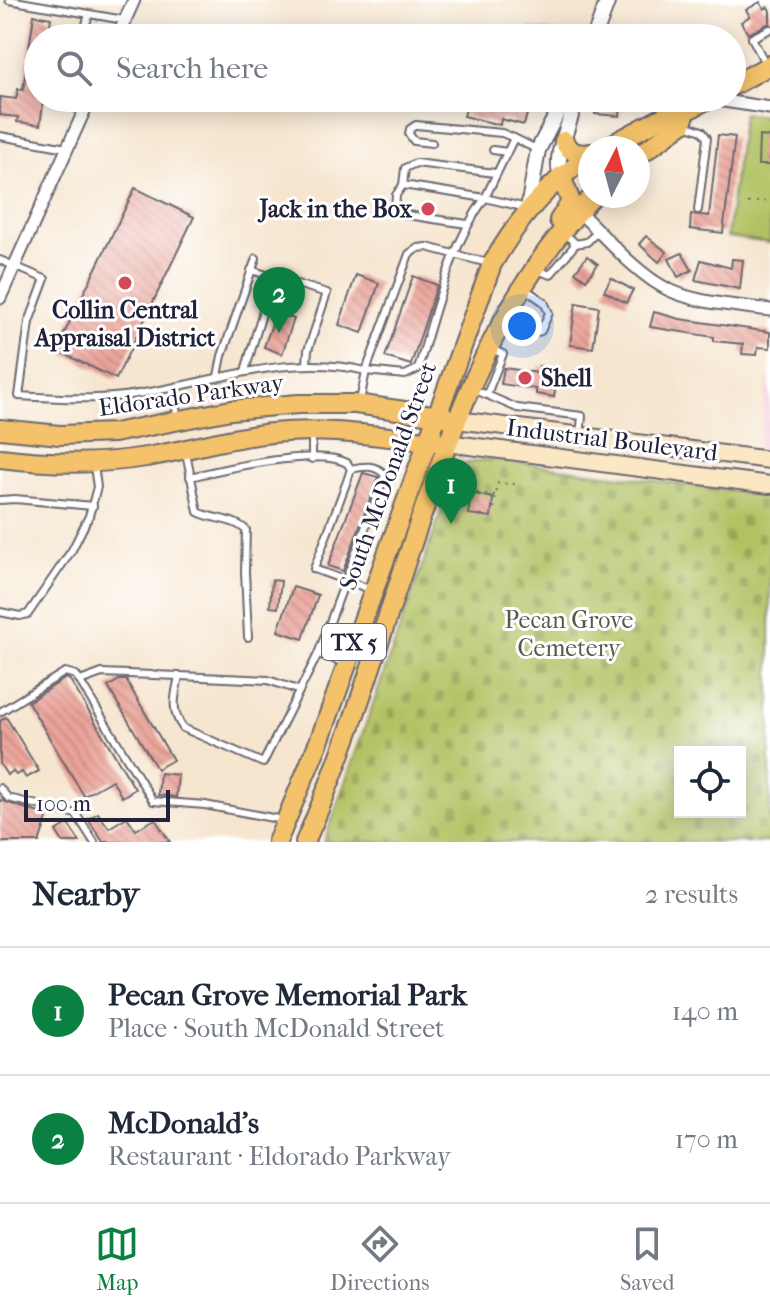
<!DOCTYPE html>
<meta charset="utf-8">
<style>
:root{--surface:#fff;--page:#f6f6f7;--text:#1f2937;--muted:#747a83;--line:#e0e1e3;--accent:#0b8043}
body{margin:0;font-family:"IM FELL French Canon",serif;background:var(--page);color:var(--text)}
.controls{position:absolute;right:24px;bottom:24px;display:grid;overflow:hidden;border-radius:0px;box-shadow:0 4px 20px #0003}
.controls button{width:72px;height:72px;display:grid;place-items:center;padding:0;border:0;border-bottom:2px solid var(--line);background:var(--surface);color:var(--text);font:40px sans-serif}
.compass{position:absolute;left:578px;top:136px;width:72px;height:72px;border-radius:50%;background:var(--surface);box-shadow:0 4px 20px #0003;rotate:6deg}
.scale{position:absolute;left:24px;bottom:20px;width:146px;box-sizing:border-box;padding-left:8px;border:4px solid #22223b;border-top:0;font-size:22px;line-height:28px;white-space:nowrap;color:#22223b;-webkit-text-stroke:6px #fff;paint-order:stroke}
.you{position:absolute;left:522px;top:326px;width:28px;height:28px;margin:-20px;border:6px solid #fff;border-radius:50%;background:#1a73e8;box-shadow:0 0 0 12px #1a73e833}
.badge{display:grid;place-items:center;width:52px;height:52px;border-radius:50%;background:var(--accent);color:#fff;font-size:26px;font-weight:700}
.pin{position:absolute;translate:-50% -66px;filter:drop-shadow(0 2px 4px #0008)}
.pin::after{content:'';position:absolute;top:42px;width:28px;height:24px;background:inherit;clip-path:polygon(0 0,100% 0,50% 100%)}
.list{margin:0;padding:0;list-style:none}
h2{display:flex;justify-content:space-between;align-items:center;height:104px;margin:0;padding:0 32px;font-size:34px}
h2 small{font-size:26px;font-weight:400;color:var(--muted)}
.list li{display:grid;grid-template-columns:52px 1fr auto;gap:24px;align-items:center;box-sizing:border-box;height:128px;padding:0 32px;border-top:2px solid var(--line)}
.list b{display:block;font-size:30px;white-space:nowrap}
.list p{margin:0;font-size:26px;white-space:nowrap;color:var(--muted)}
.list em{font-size:26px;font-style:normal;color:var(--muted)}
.icon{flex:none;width:44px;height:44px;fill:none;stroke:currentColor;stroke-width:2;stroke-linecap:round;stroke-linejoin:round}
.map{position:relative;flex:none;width:770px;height:842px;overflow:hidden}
.search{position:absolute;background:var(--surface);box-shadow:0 4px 20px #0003;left:24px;right:24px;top:24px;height:88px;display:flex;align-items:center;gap:20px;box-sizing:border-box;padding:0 28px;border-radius:44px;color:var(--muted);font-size:30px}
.sheet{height:360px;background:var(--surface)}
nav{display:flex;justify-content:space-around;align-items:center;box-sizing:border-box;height:112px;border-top:2px solid var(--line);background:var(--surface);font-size:22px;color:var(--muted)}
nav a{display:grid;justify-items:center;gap:4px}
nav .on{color:var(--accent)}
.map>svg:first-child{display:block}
.built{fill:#f5cfdb}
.cemetery{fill:url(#cemetery-stones);stroke:#6a7250;stroke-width:2;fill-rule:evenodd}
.park{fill:#b2c264;stroke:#6a7250;stroke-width:2}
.building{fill:url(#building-back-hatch)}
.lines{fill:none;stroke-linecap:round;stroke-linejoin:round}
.service-casing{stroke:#6c676f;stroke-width:10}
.minor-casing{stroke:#6c676f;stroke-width:15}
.tertiary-casing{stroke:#6c676f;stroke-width:18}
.secondary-casing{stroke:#6c676f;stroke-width:20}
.primary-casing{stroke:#6c676f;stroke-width:22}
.path{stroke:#6c676f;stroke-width:2;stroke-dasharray:2 6;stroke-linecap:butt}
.service{stroke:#fff;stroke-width:6}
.minor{stroke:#fff;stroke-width:11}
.tertiary{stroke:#fff;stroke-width:14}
.secondary{stroke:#fbe7c3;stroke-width:16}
.primary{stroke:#f4c26a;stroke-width:18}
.poi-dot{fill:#d1495b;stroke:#fff;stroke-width:3}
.labels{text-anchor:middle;stroke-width:6;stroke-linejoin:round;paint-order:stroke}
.shield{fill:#fff;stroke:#646476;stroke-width:2}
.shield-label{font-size:22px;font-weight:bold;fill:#22223b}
.poi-label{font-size:24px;font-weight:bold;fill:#22223b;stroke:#fff;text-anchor:end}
.street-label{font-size:24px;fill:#22223b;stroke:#fff}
.park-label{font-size:24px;fill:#545a49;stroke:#fff}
</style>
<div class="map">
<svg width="770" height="842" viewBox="0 0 770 842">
<defs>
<pattern id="cemetery-stones" width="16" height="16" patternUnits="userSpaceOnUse" patternTransform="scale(2)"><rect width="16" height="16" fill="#b2c264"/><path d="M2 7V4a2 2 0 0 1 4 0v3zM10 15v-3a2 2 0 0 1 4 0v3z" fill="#99a658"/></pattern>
<pattern id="building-back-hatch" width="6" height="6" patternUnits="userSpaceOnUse" patternTransform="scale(2)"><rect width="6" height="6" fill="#eaa398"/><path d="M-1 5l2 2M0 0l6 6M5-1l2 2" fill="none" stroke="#c88c84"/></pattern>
</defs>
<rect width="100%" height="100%" fill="#fff"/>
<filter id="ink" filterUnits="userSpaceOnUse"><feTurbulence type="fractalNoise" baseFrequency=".0125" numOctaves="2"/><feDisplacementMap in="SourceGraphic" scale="16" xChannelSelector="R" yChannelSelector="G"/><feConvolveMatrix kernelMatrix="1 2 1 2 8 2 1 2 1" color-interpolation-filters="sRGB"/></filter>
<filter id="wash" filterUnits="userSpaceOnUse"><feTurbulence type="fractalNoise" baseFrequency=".006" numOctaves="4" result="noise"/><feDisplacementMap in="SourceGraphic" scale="32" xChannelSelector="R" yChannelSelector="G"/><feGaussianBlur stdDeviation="1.8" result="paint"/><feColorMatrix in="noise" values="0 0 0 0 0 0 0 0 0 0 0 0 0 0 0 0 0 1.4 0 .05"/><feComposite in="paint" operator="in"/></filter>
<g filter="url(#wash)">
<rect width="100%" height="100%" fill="#f6e6d0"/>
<polygon class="built" points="768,377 770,378 770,454 757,453"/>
<path class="cemetery" d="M491 459 770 496V842H324L458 465ZM680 752H740V812H680Z"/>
<polygon class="park" points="743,113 770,117 770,243 727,237"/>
<g id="blocks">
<g class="building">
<polygon points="760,2 764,9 768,7 770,11 770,23 748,34 741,22 750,16 746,10"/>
<polygon points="34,15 51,18 48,38 38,38 38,98 44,98 40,125 17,122 18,117 0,115 0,97 16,99 18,89 23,90"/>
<polygon points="530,28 569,33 569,38 529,38"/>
<polygon points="469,98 527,98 531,99 524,125 501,119 500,125 464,116"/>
<polygon points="596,100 621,103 620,116 595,114"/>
<polygon points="718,135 735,137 723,233 690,229 691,214 709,216"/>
<polygon points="759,136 770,137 770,165 758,165"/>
<polygon points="135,188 194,217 116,379 56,350"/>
<polygon points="646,236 667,252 659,262 639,244"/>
<polygon points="682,253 692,270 678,277 669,259"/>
<polygon points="587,256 598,264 586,280 575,272"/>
<polygon points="732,259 743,260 740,289 695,280 701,260 731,268"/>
<polygon points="356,275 379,283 362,333 339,325"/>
<polygon points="413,276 437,285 411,365 385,357"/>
<polygon points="611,278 633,290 626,303 604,291"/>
<polygon points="576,303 599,307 593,348 570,345"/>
<polygon points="654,312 680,319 770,332 770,348 758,347 757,355 742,354 743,344 714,341 714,337 650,327"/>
<polygon points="276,313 294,319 282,354 264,347"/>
<polygon points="539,366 558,369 554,397 536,394 536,389 501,384 504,368 538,373"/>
<polygon points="363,473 378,477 343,571 328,566"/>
<polygon points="471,493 493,498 491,517 468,514"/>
<polygon points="272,580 281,581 278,608 270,607"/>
<polygon points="293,587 318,595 303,639 278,631"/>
<polygon points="66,678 70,680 135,789 122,797 112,780 84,796 28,702"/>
<polygon points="119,680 126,680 173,760 157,769 108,687"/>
<polygon points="6,717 39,771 26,778 22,772 16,775 13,771 7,775 0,764 0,721"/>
<polygon points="160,773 178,775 176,797 158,795"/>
<polygon points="0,800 48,816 39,842 0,842"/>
<polygon points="98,813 109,828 127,817 136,830 155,819 170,842 103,842 88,819"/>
<polygon points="68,824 80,842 63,842 56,831"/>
</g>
</g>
</g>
<g filter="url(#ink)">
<use href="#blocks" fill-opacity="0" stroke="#6c676f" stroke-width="2"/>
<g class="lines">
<g class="service-casing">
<g id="service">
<polyline points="9,0 124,20"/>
<polyline points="82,38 89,14"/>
<polyline points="765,63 752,38 770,29"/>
<polyline points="685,125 702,131 707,138 698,210"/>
<polyline points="0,136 67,148"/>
<polyline points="432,143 414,141 409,134 410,129 416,125 502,133 514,138"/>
<polyline points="493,150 507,152"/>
<polyline points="495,173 416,163 405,168 403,185 485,198 514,138 538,150"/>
<polyline points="403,185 396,195 395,211 407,215 467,224"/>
<polyline points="575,244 587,242 598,231"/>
<path d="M0 260 45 279 29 322 19 396C54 398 90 400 124 396 205 386 283 351 366 371L409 254 418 248 427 247 488 263"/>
<polyline points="251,270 273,277"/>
<polyline points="538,270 550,275 574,246 574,242 564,233"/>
<polyline points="501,330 524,336 541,331 549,313 544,302 525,289"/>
<polyline points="245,371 273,277 327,293 308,350 307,364"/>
<polyline points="218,376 222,356 256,258"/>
<polyline points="172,388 178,419"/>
<polyline points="473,389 517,408 582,416 580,436"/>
<polyline points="487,394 503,354 491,349"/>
<path d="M360 401 366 371 405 375 418 369C436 311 449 248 485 198L527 208"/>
<polyline points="312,435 312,459"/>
<path d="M186 453 198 512C214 520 233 518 246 530L245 571 248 637"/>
<path d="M190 477C223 469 318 447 347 463L351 469 347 481 314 569 372 590"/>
<polyline points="0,500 15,499 93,506"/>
<polyline points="0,612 20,616 28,614 72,550 89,516 97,487 94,466"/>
<path d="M343 662 318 654 385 475C376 464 363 466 351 469"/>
<path d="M179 676C175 696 170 710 183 728L263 763 318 654"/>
<polyline points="80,681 102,673 179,676 268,680 298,690"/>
<polyline points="0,712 65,672 76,675 153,801 205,805 283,820"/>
<polyline points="0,788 8,798 76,814 94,842"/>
</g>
</g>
<g class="minor-casing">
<g id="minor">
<polyline points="117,38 134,0"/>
<polyline points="704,98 770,108"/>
<path d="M578 211C604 235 636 274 667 289 698 304 736 305 770 310"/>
<polyline points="0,298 90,98"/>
</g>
</g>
<g class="tertiary-casing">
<g id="tertiary">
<polyline points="594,38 608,0"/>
<path d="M561 176C552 153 573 122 575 98"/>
<polyline points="528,209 538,150 565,98"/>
</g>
</g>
<g class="secondary-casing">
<g id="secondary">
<polyline points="457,420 770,460"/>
<polyline points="447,443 770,485"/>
</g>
</g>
<g class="primary-casing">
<g id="primary">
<polyline points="732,86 770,65"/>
<path d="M564 141C568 152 579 155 590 153"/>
<polyline points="605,148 671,113 686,111 710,98"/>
<polyline points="638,156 682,124 686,111"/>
<polyline points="559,220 571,202 561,176"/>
<polyline points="0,429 60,435 114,433 231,410 298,404 356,404 446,417"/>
<path d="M0 458C49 464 97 465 146 457 188 450 230 437 272 433 328 427 382 437 437 442"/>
<path d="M277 842 320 739 492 264C518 220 546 184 590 156"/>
<path d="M305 842C357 725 390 601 434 481 471 377 515 277 593 196"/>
</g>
</g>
<g class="path">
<polyline points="748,203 770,200"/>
<polyline points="477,493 496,495"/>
<polyline points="494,508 498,483 514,484 513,479"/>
</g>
<use href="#service" class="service"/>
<use href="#minor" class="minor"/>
<use href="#tertiary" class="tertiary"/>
<use href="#secondary" class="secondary"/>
<use href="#primary" class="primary"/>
</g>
</g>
<g class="poi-dot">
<circle cx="428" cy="209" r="8"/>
<circle cx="125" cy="283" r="8"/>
<circle cx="525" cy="378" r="8"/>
</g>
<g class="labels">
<rect class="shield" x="322" y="624" width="64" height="36" rx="6"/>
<g class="shield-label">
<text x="354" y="650">TX 5</text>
</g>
<g class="poi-label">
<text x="412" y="217">Jack in the Box</text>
<text x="125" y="318" text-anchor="middle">Collin Central<tspan x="125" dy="28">Appraisal District</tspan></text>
<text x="541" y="386" text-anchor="start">Shell</text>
</g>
<g class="street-label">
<text transform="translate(191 395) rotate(-8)" y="8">Eldorado Parkway</text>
<text transform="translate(612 440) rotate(7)" y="8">Industrial Boulevard</text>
<text transform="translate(388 476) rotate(-70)" y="8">South McDonald Street</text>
</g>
<g class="park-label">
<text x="569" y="628">Pecan Grove<tspan x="569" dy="28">Cemetery</tspan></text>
</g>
</g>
</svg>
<div class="controls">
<button><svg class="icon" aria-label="locate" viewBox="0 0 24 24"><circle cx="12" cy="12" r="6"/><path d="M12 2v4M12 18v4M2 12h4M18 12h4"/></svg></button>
</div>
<svg class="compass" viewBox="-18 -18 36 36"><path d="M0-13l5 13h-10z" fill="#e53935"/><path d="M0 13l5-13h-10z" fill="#747a83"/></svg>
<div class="scale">100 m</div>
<div class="you"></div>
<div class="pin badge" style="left:451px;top:524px">1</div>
<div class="pin badge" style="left:279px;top:333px">2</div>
<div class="search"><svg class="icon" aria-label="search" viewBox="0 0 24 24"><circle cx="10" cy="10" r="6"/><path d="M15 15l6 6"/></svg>Search here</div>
</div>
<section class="sheet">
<h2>Nearby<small>2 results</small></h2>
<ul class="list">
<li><span class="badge">1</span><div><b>Pecan Grove Memorial Park</b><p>Place · South McDonald Street</p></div><em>140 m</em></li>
<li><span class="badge">2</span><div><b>McDonald's</b><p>Restaurant · Eldorado Parkway</p></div><em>170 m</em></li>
</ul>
</section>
<nav>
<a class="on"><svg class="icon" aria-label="map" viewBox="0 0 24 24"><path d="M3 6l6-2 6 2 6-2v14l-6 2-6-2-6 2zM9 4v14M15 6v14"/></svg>Map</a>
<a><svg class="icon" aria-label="directions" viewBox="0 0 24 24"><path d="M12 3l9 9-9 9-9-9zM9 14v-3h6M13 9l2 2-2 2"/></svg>Directions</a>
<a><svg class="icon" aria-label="saved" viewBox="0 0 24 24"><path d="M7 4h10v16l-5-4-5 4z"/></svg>Saved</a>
</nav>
